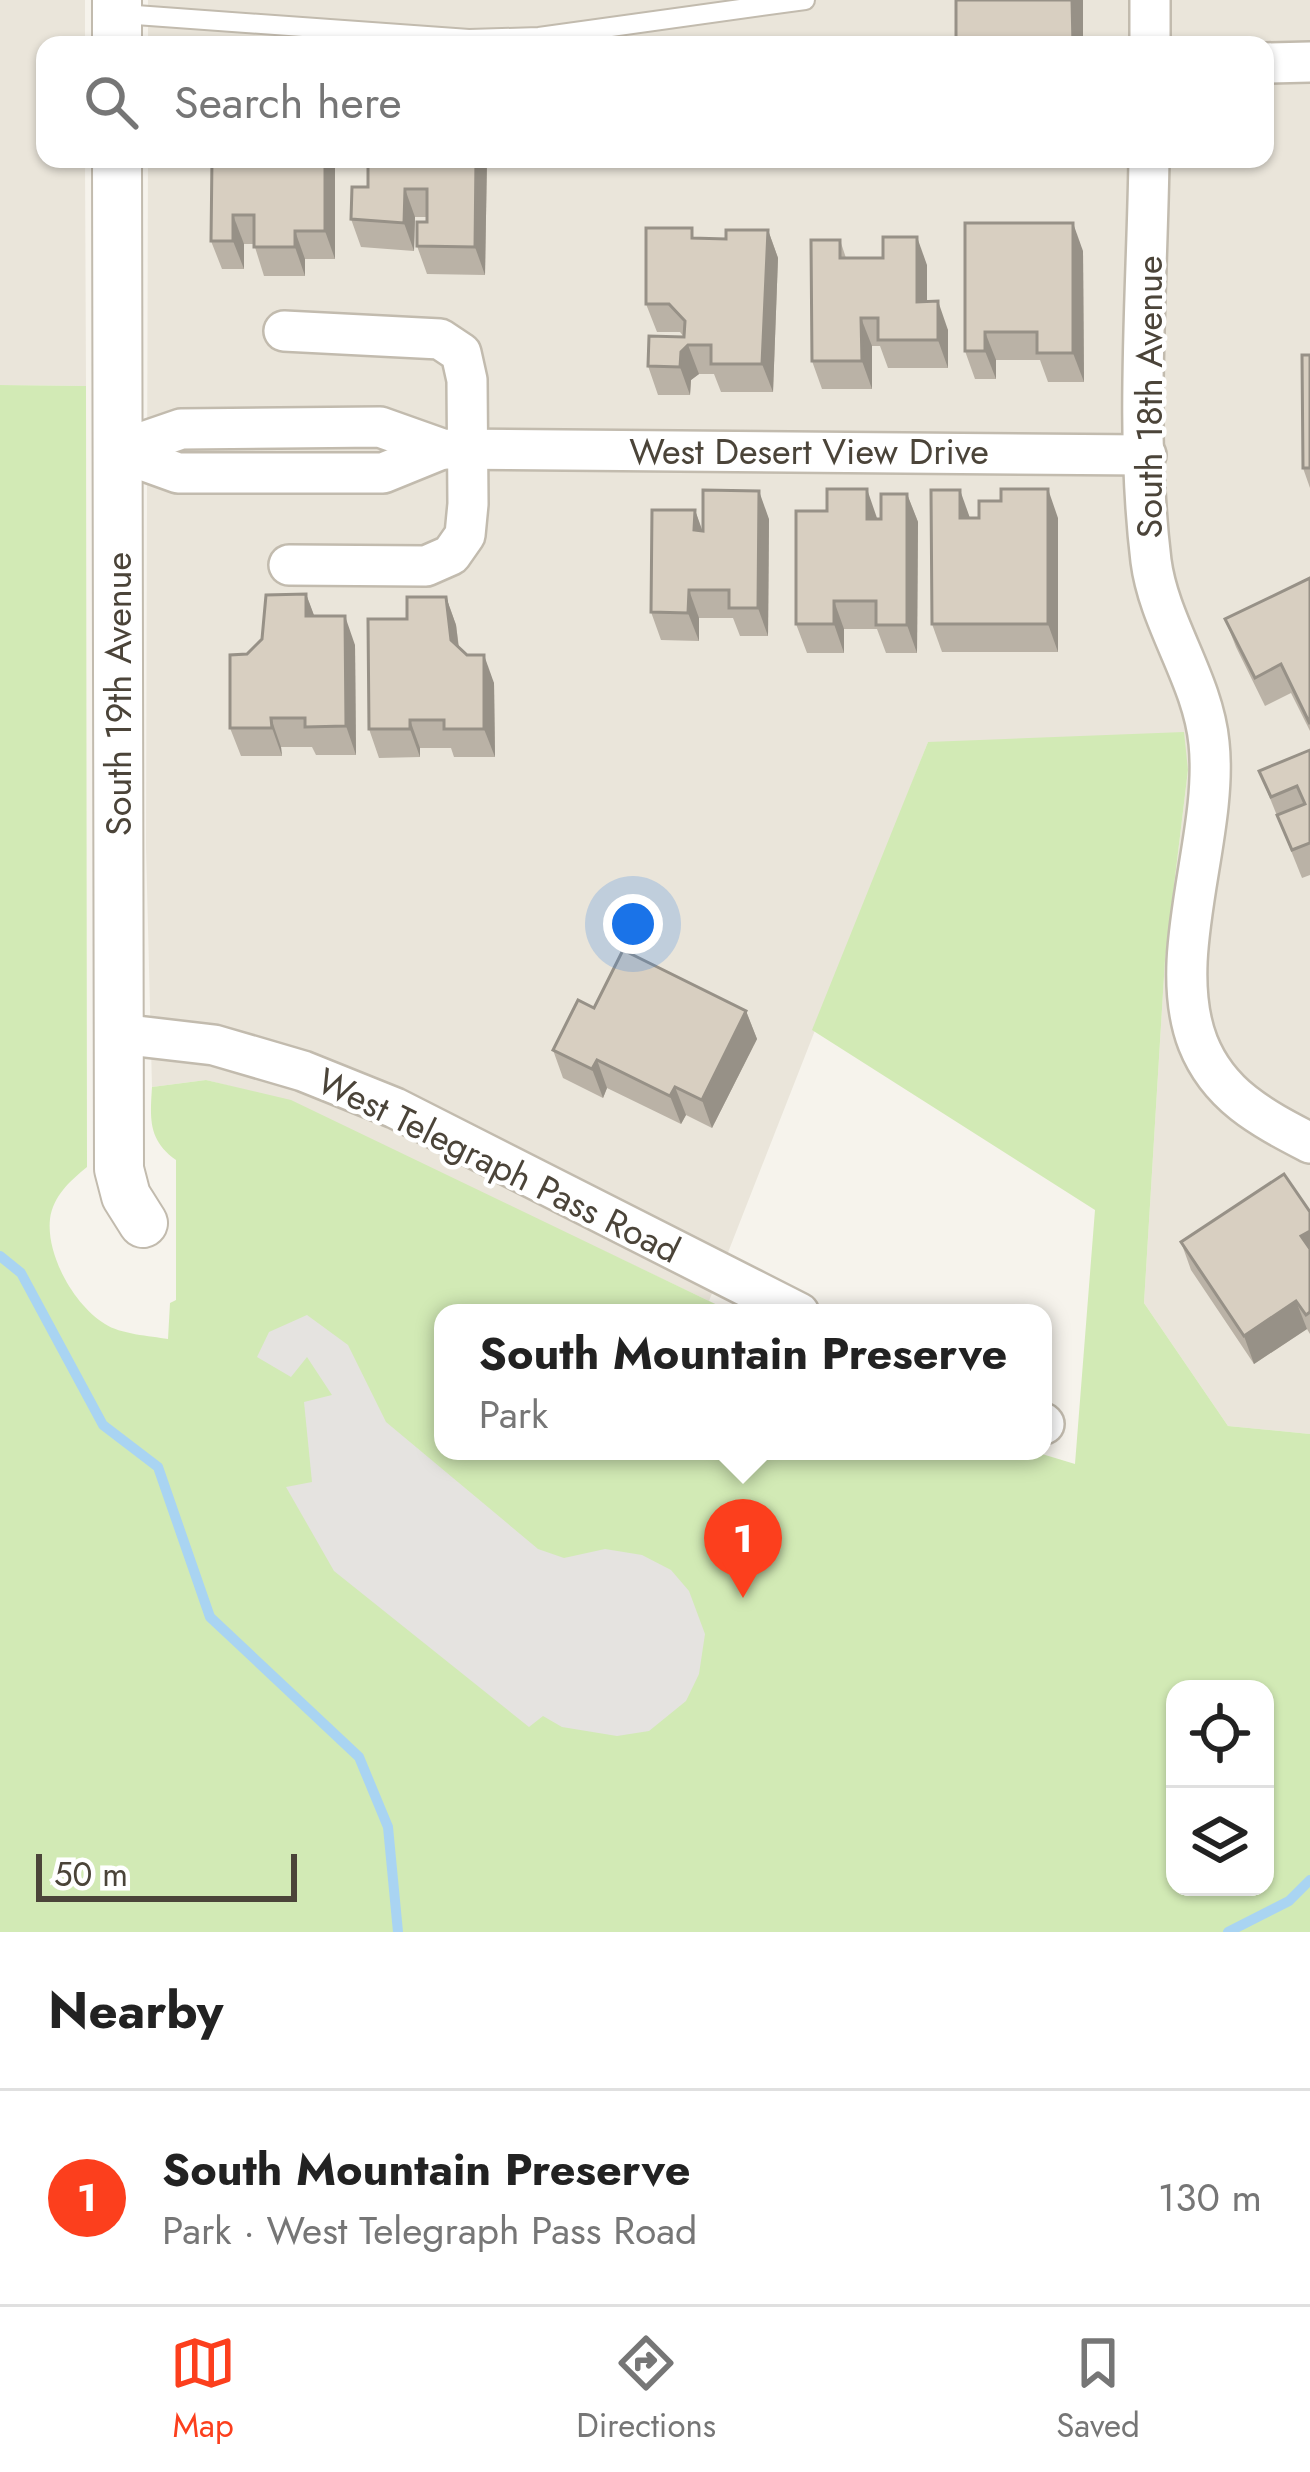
<!DOCTYPE html>
<meta charset="utf-8">
<style>
:root{--surface:#fff;--page:#f2f2f2;--text:#222;--muted:#767676;--line:#e0e0e0;--accent:#fc3f1d}
body{margin:0;font-family:Jost,sans-serif;background:var(--page);color:var(--text)}
.controls{position:absolute;right:36px;bottom:36px;display:grid;overflow:hidden;border-radius:24px;box-shadow:0 3px 9px #0004}
.controls button{width:108px;height:108px;display:grid;place-items:center;padding:0;border:0;border-bottom:3px solid var(--line);background:var(--surface);color:var(--text);font:60px sans-serif}
.scale{position:absolute;left:36px;bottom:30px;width:261px;box-sizing:border-box;padding-left:12px;border:6px solid #4b4439;border-top:0;font-size:33px;line-height:42px;white-space:nowrap;color:#4b4439;-webkit-text-stroke:9px #fff;paint-order:stroke}
.you{position:absolute;left:633px;top:924px;width:42px;height:42px;margin:-30px;border:9px solid #fff;border-radius:50%;background:#1a73e8;box-shadow:0 0 0 18px #1a73e833}
.badge{display:grid;place-items:center;width:78px;height:78px;border-radius:50%;background:var(--accent);color:#fff;font-size:39px;font-weight:700}
.pin{position:absolute;translate:-50% -99px;filter:drop-shadow(0 3px 6px #0008)}
.pin::after{content:'';position:absolute;top:63px;width:42px;height:36px;background:inherit;clip-path:polygon(0 0,100% 0,50% 100%)}
.popup{position:absolute;left:434px;top:1304px;width:618px;height:156px;box-sizing:border-box;display:grid;place-content:center;border-radius:24px;background:var(--surface);filter:drop-shadow(0 3px 9px #0005);font-size:39px;white-space:nowrap;color:var(--muted)}
.popup b{font-size:45px;color:var(--text)}
.popup::after{content:'';position:absolute;left:50%;top:100%;margin-left:-24px;border:24px solid transparent;border-top-color:var(--surface)}
.list{margin:0;padding:0;list-style:none}
h2{display:flex;justify-content:space-between;align-items:center;height:156px;margin:0;padding:0 48px;font-size:51px}
h2 small{font-size:39px;font-weight:400;color:var(--muted)}
.list li{display:grid;grid-template-columns:78px 1fr auto;gap:36px;align-items:center;box-sizing:border-box;height:216px;padding:0 48px;border-top:3px solid var(--line)}
.list b{display:block;font-size:45px;white-space:nowrap}
.list p{margin:0;font-size:39px;white-space:nowrap;color:var(--muted)}
.list em{font-size:39px;font-style:normal;color:var(--muted)}
.icon{flex:none;width:66px;height:66px;fill:none;stroke:currentColor;stroke-width:2;stroke-linecap:round;stroke-linejoin:round}
.map{position:relative;flex:none;width:1310px;height:1932px;overflow:hidden}
.search{position:absolute;background:var(--surface);box-shadow:0 3px 9px #0004;left:36px;right:36px;top:36px;height:132px;display:flex;align-items:center;gap:30px;box-sizing:border-box;padding:0 42px;border-radius:24px;color:var(--muted);font-size:45px}
.sheet{height:372px;background:var(--surface)}
nav{display:flex;justify-content:space-around;align-items:center;box-sizing:border-box;height:168px;border-top:3px solid var(--line);background:var(--surface);font-size:33px;color:var(--muted)}
nav a{display:grid;justify-items:center;gap:6px}
nav .on{color:var(--accent)}
.map>svg:first-child{display:block}
.residential{fill:#eae5da}
.green{fill:#d2eab5;fill-rule:evenodd}
.parking{fill:#e5e3e0}
.lines{fill:none;stroke-linecap:round;stroke-linejoin:round}
.stream{stroke:#a9d4f2;stroke-width:10}
.service-casing{stroke:#c2bbae;stroke-width:22}
.minor-casing{stroke:#c2bbae;stroke-width:44}
.tertiary-casing{stroke:#c2bbae;stroke-width:52}
.service{stroke:#fff;stroke-width:18}
.minor{stroke:#fff;stroke-width:39}
.tertiary{stroke:#fff;stroke-width:48}
.wall{fill:#bab2a6}
.shaded-wall{fill:#979187}
.building{fill:#d8cfc1;stroke:#979187;stroke-width:3}
.labels{text-anchor:middle;stroke-width:9;stroke-linejoin:round;paint-order:stroke}
.street-label{font-size:36px;fill:#4b4439;stroke:#fff}
</style>
<div class="map">
<svg width="1310" height="1932" viewBox="0 0 1310 1932">
<rect width="100%" height="100%" fill="#f6f3ec"/>
<g class="residential">
<polygon points="0,0 85,0 85,45 45,45 45,159 85,159 86,386 0,385"/>
<polygon points="148,0 1310,0 1310,1434 1228,1426 1144,1303 1165,960 1188,770 928,742 709,1301 288,1101 206,1080 152,1087 146,848 148,159 1265,159 1265,45 148,45"/>
</g>
<path class="green" d="M0 385 86 386 87 1167C71 1180 53 1196 50 1219 46 1255 74 1305 105 1324 120 1334 150 1336 168 1339L170 1303 176 1300V1160C148 1140 150 1119 152 1087L206 1080 291 1100 734 1313H443V1451H1032L1075 1464 1095 1210 812 1030 928 742 1184 732 1188 770 1165 960 1144 1303 1228 1426 1310 1434V1932H0ZM1175 1689H1265V1887H1175Z"/>
<polygon class="parking" points="307,1315 348,1345 386,1422 538,1549 564,1558 605,1549 642,1555 671,1570 689,1591 705,1634 699,1674 686,1701 649,1731 617,1736 562,1727 543,1716 529,1727 334,1571 286,1487 312,1482 304,1402 332,1395 307,1357 291,1377 257,1357 269,1332"/>
<g class="lines">
<g class="stream">
<polyline points="0,1256 21,1273 103,1425 158,1467 210,1617 359,1757 388,1827 398,1932"/>
<polyline points="1228,1932 1289,1901 1310,1880"/>
</g>
<g class="service-casing">
<polyline id="service" points="122,14 469,39 539,37 805,0"/>
</g>
<g class="minor-casing">
<g id="minor">
<polyline points="1150,45 1150,0"/>
<polyline points="1265,63 1310,62"/>
<path d="M1149 159C1147 292 1135 429 1151 561 1159 623 1203 680 1209 743 1219 836 1164 956 1198 1043 1219 1096 1262 1118 1310 1143"/>
<polyline points="284,331 440,339 461,353 467,380 468,504 465,535 451,555 426,566 289,565"/>
<polyline points="117,451 181,429 380,427 442,449 1146,455"/>
<polyline points="117,451 178,473 383,473 442,449"/>
<polyline points="119,1034 214,1045 303,1071 395,1108 799,1313"/>
<polyline points="1043,1423 1044,1424"/>
</g>
</g>
<g class="tertiary-casing">
<g id="tertiary">
<polyline points="117,45 117,0"/>
<polyline points="117,159 119,1169 126,1196 143,1223"/>
</g>
</g>
<use href="#service" class="service"/>
<use href="#minor" class="minor"/>
<use href="#tertiary" class="tertiary"/>
</g>
<g class="wall">
<polygon points="956,0 1083,45 956,45"/>
<polygon points="212,159 335,159 335,259 305,259 305,276 264,276 254,244 244,244 244,269 222,269 211,241"/>
<polygon points="487,159 485,275 427,274 417,246 427,222 427,217 415,217 414,251 361,247 351,219 368,187"/>
<polygon points="965,223 1083,251 1084,382 1048,382 1040,360 996,360 996,379 975,379 965,351"/>
<polygon points="768,230 778,258 773,392 721,392 714,374 699,374 691,380 690,395 658,395 648,366 684,337 680,332 657,332 646,304 695,238 726,239"/>
<polygon points="840,240 846,258 927,265 927,302 948,330 948,368 888,368 880,346 872,346 872,389 822,389 812,361"/>
<polygon points="1310,355 1310,488 1303,468"/>
<polygon points="907,494 918,522 917,653 886,653 877,629 844,629 844,653 807,653 796,624 877,519 881,519"/>
<polygon points="695,510 702,531 769,519 768,636 740,636 733,618 699,618 699,641 661,640 651,612"/>
<polygon points="970,518 1058,518 1058,652 942,652 932,624"/>
<polygon points="1310,578 1310,731 1291,693 1265,706 1236,647 1225,619"/>
<polygon points="306,594 314,616 355,645 356,755 316,755 312,747 281,747 282,756 241,756 230,728 247,654"/>
<polygon points="446,597 456,625 459,647 494,683 495,757 454,757 451,748 420,748 420,757 379,758 369,729 407,619"/>
<polygon points="1310,750 1310,875 1302,878 1259,771"/>
<polygon points="594,1008 746,1011 757,1039 712,1128 686,1115 681,1124 607,1088 603,1098 563,1078 553,1050"/>
<polygon points="1310,1212 1310,1334 1307,1329 1254,1364 1191,1270 1181,1242"/>
</g>
<g class="shaded-wall">
<polygon points="1072,0 1083,0 1083,45 1073,45"/>
<polygon points="325,159 335,159 335,259 325,231"/>
<polygon points="476,159 487,159 485,275 475,247"/>
<polygon points="405,189 415,217 414,251 404,223"/>
<polygon points="233,215 244,244 244,269 233,241"/>
<polygon points="1073,223 1083,251 1084,382 1073,353"/>
<polygon points="768,230 778,258 773,392 762,364"/>
<polygon points="295,231 305,259 305,276 295,247"/>
<polygon points="917,237 927,265 927,330 917,302"/>
<polygon points="938,301 948,330 948,368 938,340"/>
<polygon points="861,318 872,346 872,389 862,361"/>
<polygon points="985,332 996,360 996,379 985,351"/>
<polygon points="688,345 699,374 691,380 690,395 680,367 681,352"/>
<polygon points="867,489 877,518 877,547 867,519"/>
<polygon points="1048,489 1058,518 1058,652 1048,624"/>
<polygon points="960,490 970,518 960,518"/>
<polygon points="759,491 769,519 768,636 758,608"/>
<polygon points="907,494 918,522 917,653 907,625"/>
<polygon points="695,510 705,538 694,530"/>
<polygon points="689,590 699,618 699,641 688,613"/>
<polygon points="306,594 317,623 306,616"/>
<polygon points="446,597 456,625 461,668 451,640"/>
<polygon points="834,601 844,629 844,653 834,624"/>
<polygon points="345,616 355,645 356,755 346,726"/>
<polygon points="484,655 494,683 495,757 484,729"/>
<polygon points="271,718 281,747 282,756 272,728"/>
<polygon points="410,720 420,748 420,757 410,729"/>
<polygon points="746,1011 757,1039 712,1128 702,1100"/>
<polygon points="597,1060 607,1088 603,1098 592,1069"/>
<polygon points="675,1087 686,1115 681,1124 670,1096"/>
<polygon points="1310,1231 1310,1260 1301,1236"/>
<polygon points="1296,1301 1307,1329 1254,1364 1244,1336"/>
</g>
<g class="building">
<polygon points="956,0 1072,0 1073,45 1029,45 1029,43 982,43 982,45 956,45"/>
<polygon points="212,159 325,159 325,231 295,231 295,247 254,247 254,215 233,215 233,241 211,241"/>
<polygon points="368,159 476,159 475,247 417,246 417,222 427,222 427,189 405,189 404,223 351,219 352,187 368,187"/>
<polygon points="965,223 1073,223 1073,353 1037,353 1037,332 985,332 985,351 965,351"/>
<polygon points="646,228 692,228 692,238 726,239 726,230 768,230 762,364 711,364 711,345 688,345 681,352 680,367 648,366 649,336 684,337 685,321 669,304 646,304"/>
<polygon points="883,237 917,237 917,302 938,301 938,340 878,340 878,318 861,318 862,361 812,361 811,240 840,240 840,258 883,258"/>
<polygon points="1302,355 1310,355 1310,468 1303,468"/>
<polygon points="827,489 867,489 867,519 881,519 881,494 907,494 907,625 876,625 876,601 834,601 834,624 796,624 796,511 827,511"/>
<polygon points="1001,489 1048,489 1048,624 932,624 931,490 960,490 960,518 979,518 979,501 1001,501"/>
<polygon points="703,490 759,491 758,608 729,608 729,590 689,590 688,613 651,612 652,510 695,510 694,530 703,531"/>
<polygon points="1310,578 1310,724 1281,664 1255,678 1225,619"/>
<polygon points="306,594 306,616 345,616 346,726 305,727 305,718 271,718 272,728 230,728 230,655 247,654 262,639 266,595"/>
<polygon points="407,597 446,597 451,640 467,655 484,655 484,729 444,729 444,720 410,720 410,729 369,729 368,619 407,619"/>
<polygon points="1310,750 1310,843 1292,850 1277,815 1305,804 1297,786 1271,797 1259,771"/>
<polygon points="623,950 746,1011 702,1100 675,1087 670,1096 597,1060 592,1069 553,1050 578,1000 594,1008"/>
<polygon points="1284,1174 1310,1212 1310,1231 1301,1236 1310,1249 1310,1312 1306,1315 1296,1301 1244,1336 1181,1242"/>
</g>
<g class="labels">
<g class="street-label">
<text transform="translate(1149 397) rotate(-90)" y="13">South 18th Avenue</text>
<text x="809" y="464">West Desert View Drive</text>
<text transform="translate(118 694) rotate(-90)" y="13">South 19th Avenue</text>
<text transform="translate(499 1165) rotate(26)" y="13">West Telegraph Pass Road</text>
</g>
</g>
</svg>
<div class="controls">
<button><svg class="icon" aria-label="locate" viewBox="0 0 24 24"><circle cx="12" cy="12" r="6"/><path d="M12 2v4M12 18v4M2 12h4M18 12h4"/></svg></button>
<button><svg class="icon" aria-label="layers" viewBox="0 0 24 24"><path d="M12 4l9 5-9 5-9-5zM3 14l9 5 9-5"/></svg></button>
</div>
<div class="scale">50 m</div>
<div class="you"></div>
<div class="pin badge" style="left:743px;top:1598px">1</div>
<div class="popup"><b>South Mountain Preserve</b>Park</div>
<div class="search"><svg class="icon" aria-label="search" viewBox="0 0 24 24"><circle cx="10" cy="10" r="6"/><path d="M15 15l6 6"/></svg>Search here</div>
</div>
<section class="sheet">
<h2>Nearby<small></small></h2>
<ul class="list">
<li><span class="badge">1</span><div><b>South Mountain Preserve</b><p>Park · West Telegraph Pass Road</p></div><em>130 m</em></li>
</ul>
</section>
<nav>
<a class="on"><svg class="icon" aria-label="map" viewBox="0 0 24 24"><path d="M3 6l6-2 6 2 6-2v14l-6 2-6-2-6 2zM9 4v14M15 6v14"/></svg>Map</a>
<a><svg class="icon" aria-label="directions" viewBox="0 0 24 24"><path d="M12 3l9 9-9 9-9-9zM9 14v-3h6M13 9l2 2-2 2"/></svg>Directions</a>
<a><svg class="icon" aria-label="saved" viewBox="0 0 24 24"><path d="M7 4h10v16l-5-4-5 4z"/></svg>Saved</a>
</nav>
